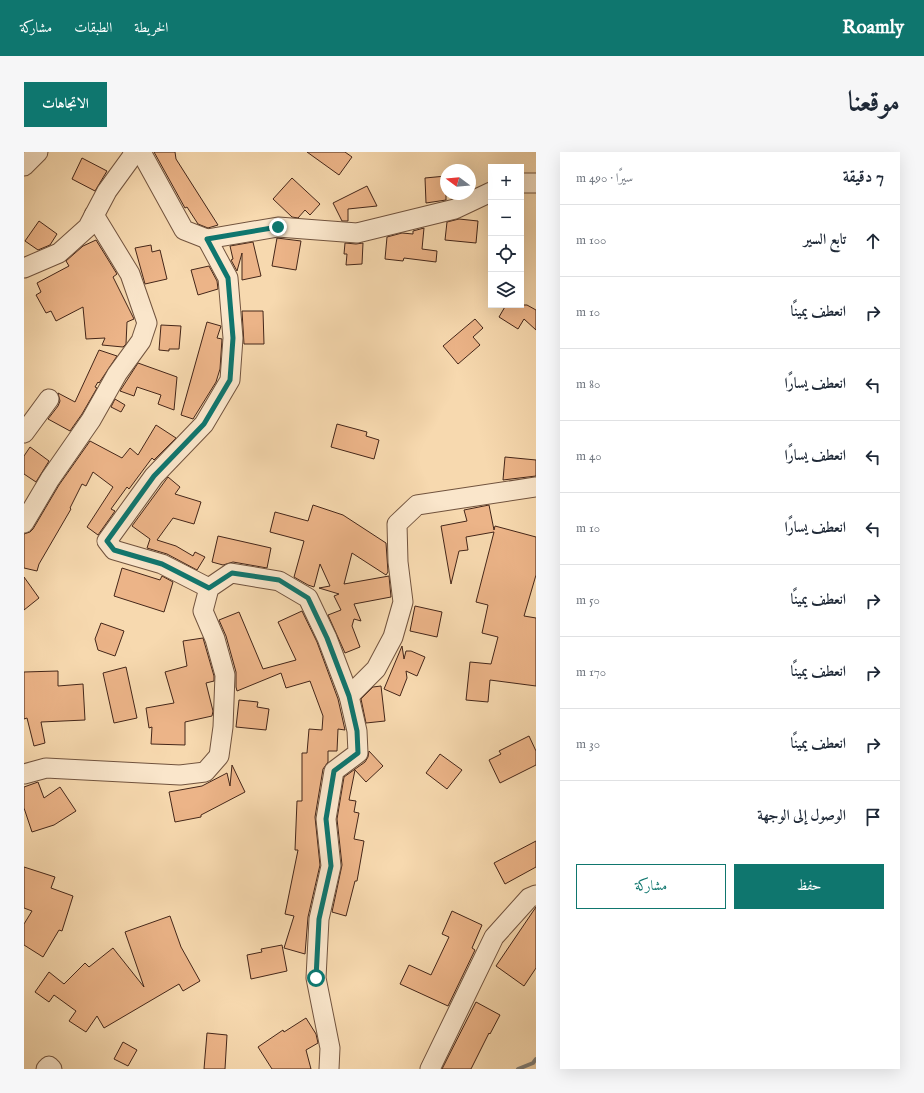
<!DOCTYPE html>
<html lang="ar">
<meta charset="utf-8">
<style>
:root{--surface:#fff;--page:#f6f6f7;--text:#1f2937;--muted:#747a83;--line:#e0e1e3;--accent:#0f766e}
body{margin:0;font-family:"IM FELL English",Amiri,serif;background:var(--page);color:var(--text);direction:rtl}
.controls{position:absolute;right:12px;top:12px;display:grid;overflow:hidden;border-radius:0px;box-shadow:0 4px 16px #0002}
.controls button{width:36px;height:36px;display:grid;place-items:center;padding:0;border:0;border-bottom:1px solid var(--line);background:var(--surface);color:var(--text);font:20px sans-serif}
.compass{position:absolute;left:416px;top:12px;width:36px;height:36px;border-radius:50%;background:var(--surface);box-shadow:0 4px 16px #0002;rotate:286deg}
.stop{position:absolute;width:12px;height:12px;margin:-9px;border:3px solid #0f766e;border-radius:50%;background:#fff}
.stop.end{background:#0f766e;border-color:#fff;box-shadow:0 1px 4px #0008}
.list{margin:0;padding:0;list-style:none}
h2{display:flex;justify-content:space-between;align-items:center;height:52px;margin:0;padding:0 16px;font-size:17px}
h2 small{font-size:13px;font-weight:400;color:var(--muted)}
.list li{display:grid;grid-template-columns:26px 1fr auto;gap:12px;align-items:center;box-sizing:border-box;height:72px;padding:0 16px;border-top:1px solid var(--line)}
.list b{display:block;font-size:15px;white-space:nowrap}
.list em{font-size:13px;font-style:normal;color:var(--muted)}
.actions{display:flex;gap:8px;padding:12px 16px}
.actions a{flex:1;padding:9px 0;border:1px solid var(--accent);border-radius:0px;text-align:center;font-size:14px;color:var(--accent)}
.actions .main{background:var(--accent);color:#fff}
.icon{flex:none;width:22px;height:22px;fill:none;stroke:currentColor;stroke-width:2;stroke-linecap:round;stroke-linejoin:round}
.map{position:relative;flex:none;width:512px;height:917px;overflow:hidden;direction:ltr;border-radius:0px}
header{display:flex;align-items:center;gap:24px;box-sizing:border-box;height:56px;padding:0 20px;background:var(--accent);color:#fff}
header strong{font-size:19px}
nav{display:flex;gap:22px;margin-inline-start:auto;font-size:14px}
.intro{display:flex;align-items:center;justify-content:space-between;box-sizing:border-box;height:96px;padding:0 24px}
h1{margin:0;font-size:28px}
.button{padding:10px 18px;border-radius:0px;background:var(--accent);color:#fff;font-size:14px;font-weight:700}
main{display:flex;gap:24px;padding:0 24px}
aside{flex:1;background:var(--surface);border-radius:0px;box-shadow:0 4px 16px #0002}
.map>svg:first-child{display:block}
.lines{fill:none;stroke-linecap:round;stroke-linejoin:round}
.stream{stroke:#7d7d78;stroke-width:4}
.building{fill:#ecb488;stroke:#442619}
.minor-casing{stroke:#71533e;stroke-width:21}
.minor{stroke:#fae6cb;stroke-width:19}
.route{stroke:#0f766e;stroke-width:5}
</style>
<header>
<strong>Roamly</strong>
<nav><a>الخريطة</a><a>الطبقات</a><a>مشاركة</a></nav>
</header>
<div class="intro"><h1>موقعنا</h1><a class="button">الاتجاهات</a></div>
<main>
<aside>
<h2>7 دقيقة<small>سيرًا · 490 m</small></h2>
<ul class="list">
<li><svg class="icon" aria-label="ahead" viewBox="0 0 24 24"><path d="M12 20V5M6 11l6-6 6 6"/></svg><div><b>تابع السير</b></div><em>100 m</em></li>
<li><svg class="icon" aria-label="right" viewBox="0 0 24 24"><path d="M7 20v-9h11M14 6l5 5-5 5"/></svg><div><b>انعطف يمينًا</b></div><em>10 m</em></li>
<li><svg class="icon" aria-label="left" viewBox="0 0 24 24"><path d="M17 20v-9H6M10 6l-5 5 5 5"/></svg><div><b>انعطف يسارًا</b></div><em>80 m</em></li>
<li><svg class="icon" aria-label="left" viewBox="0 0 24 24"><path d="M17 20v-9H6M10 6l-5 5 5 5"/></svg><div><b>انعطف يسارًا</b></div><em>40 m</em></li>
<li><svg class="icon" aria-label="left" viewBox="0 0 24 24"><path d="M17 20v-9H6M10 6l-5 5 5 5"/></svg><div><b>انعطف يسارًا</b></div><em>10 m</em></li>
<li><svg class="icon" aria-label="right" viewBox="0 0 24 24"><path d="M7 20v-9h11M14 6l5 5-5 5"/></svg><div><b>انعطف يمينًا</b></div><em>50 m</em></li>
<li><svg class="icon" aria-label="right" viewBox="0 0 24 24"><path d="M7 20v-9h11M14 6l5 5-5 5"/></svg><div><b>انعطف يمينًا</b></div><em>170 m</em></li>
<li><svg class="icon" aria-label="right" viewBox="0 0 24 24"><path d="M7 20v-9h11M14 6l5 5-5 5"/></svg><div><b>انعطف يمينًا</b></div><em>30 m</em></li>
<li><svg class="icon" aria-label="arrive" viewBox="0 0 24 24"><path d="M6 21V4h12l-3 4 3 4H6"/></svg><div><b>الوصول إلى الوجهة</b></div></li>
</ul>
<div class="actions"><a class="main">حفظ</a><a>مشاركة</a></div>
</aside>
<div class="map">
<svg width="512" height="917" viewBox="0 0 512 917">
<rect width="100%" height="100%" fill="#f7d9af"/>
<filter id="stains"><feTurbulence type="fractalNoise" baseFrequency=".005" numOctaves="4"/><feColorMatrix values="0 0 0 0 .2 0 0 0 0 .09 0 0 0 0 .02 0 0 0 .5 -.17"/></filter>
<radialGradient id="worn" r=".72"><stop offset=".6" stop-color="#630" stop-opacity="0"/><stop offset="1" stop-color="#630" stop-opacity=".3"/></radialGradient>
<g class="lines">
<polyline class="stream" points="494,917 509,911 512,907"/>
</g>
<g class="building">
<polygon points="130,0 151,0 152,7 194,73 184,76 174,72 163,55 161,56"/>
<polygon points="283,0 321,0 328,5 315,23"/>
<polygon points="58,6 83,19 71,39 48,27"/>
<polygon points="422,24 422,48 402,51 401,26"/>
<polygon points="268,26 296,52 286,63 281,58 274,66 268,65 249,47"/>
<polygon points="343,34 353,54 324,57 324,69 318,69 309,51"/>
<polygon points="435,67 454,69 452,91 421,88 423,70"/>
<polygon points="15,69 33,82 26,93 14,98 1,89"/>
<polygon points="400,76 398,97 413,99 412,110 380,106 379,109 361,107 363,85 378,81 389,82 389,79"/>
<polygon points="253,86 277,89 272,118 248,114"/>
<polygon points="72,88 93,122 89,125 110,167 103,170 102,192 99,195 78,193 81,186 62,187 59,155 32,169 27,159 22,161 12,143 17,140 13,131 45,114 42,109 59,94"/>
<polygon points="229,90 237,124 218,128 218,101 213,119 207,108 209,107 206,94"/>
<polygon points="321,91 332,92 339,91 338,112 322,113 323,102 320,102"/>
<polygon points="127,93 128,100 136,98 143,127 121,132 111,96"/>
<polygon points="185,114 193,129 194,137 174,143 167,118"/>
<polygon points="482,153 503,153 512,158 512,178 500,167 494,177 475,165"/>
<polygon points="218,159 239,159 240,192 220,192"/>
<polygon points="451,167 459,176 449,185 456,193 434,212 419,194"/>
<polygon points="183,170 197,174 193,186 198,187 196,217 192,230 169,267 157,263"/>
<polygon points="137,173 157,174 155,197 145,197 145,199 135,198"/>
<polygon points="75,198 93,204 75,231 74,230 71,235 73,236 58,262 46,279 24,267 34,254 36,249 34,241 51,250"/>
<polygon points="114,211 153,225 150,258 134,252 137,243 113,235 110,244 96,239"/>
<polygon points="91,247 101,253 97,260 87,255"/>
<polygon points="313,272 343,280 342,284 355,288 350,307 307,295"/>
<polygon points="132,273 152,286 130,308 128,306 105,337 103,335 87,357 91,359 74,383 63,375 89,335 69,320 62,334 58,332 46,356 47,357 15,412 13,419 0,416 0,382 6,380 9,377 35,333 66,289 98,306 106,296 114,303"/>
<polygon points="6,295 25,309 12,330 0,322 0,304"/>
<polygon points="481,305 512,308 512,324 479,328"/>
<polygon points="144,325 156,335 151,342 177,350 170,372 149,366 133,388 152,394 169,404 171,400 181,405 173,418 143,402 123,396 126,387 108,374"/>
<polygon points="289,353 319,363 362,391 364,420 362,423 328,401 320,432 365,424 367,445 330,452 337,469 330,467 328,474 336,495 321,501 304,463 317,458 310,444 315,442 295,436 306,434 296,412 290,435 284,433 270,425 280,389 246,380 251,360 284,369"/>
<polygon points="465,353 470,378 471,374 512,385 512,423 500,464 512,466 512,534 466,528 464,550 442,548 446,510 467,512 474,485 458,481 464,453 452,450 470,380 442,385 444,398 435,399 427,432 417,374 443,369 440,358"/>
<polygon points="194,384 247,396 243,416 209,410 199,413 188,410"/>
<polygon points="98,416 136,428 138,424 149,430 140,460 90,444"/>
<polygon points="0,425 15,446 0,458"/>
<polygon points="391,454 418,460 413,485 386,479"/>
<polygon points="278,459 293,490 314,547 321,578 314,577 313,599 304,599 304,610 299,617 291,665 296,713 284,765 281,802 260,796 270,764 261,762 274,698 271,698 273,649 278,649 278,601 283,601 285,577 298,578 299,564 286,529 262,536 257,521 213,539 212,535 212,520 202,484 195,468 215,460 239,517 272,508 254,470"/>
<polygon points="77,471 100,479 91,504 74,498 71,487"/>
<polygon points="179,486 190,524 190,529 182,531 189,559 188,564 161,570 161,593 127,592 128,575 125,576 122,556 150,551 141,520 163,514 159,489"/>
<polygon points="378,494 380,507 382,499 387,499 401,505 393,524 382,519 383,526 376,544 360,537"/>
<polygon points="102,515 113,566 90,571 79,521"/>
<polygon points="34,519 34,534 59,532 61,568 17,570 21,591 10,594 3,566 0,567 0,520"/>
<polygon points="357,534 361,569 342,571 337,547 349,535"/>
<polygon points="215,548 234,550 233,555 245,557 242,578 212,575"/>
<polygon points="505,584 512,599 512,613 476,631 465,608 477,602 475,599"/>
<polygon points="345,599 359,614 342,630 331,618 325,648 332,649 330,660 335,661 330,687 340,689 333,729 331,729 322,764 308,760 318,713 313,667 320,625 341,610 344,605"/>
<polygon points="416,602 438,618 423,637 402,621"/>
<polygon points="208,613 221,640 177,663 177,665 151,670 145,640 178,634 203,621 206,634"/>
<polygon points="14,630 20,646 36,635 52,659 30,673 8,680 0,656 0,635"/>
<polygon points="512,689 512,715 481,732 470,711"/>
<polygon points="0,715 31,725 27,736 49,744 38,779 35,778 19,805 0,793 0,772 8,759 0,756"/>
<polygon points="512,755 512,816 500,834 472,814"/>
<polygon points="428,759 458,773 448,796 451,798 424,854 376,832 385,813 407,823 425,785 418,782"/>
<polygon points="146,764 157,795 176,829 159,839 155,832 80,876 73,864 62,880 45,869 52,859 30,843 25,850 11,840 25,820 40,832 61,811 65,815 89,796 120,835 101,780"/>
<polygon points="258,793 263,819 227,827 223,803 238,800 237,797"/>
<polygon points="452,850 476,863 466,882 465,881 447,917 418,917"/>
<polygon points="282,866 292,882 294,891 282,898 287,917 248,917 234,895 259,878 260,880"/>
<polygon points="183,881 203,883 201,917 180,917"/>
<polygon points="99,890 113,898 104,914 90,907"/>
</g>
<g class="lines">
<g class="minor-casing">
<g id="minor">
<polyline points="117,0 160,78 183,87 254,75 333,81 431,57 467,40"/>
<polyline points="0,14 14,0"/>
<polyline points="497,31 512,31"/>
<polyline points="183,87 204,126 209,186 206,228 180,272 130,324 83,389 90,398 138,412 185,436"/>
<polyline points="0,116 35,101 64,75 83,39 107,6 110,0"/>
<polyline points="0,281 25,247"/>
<polyline points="0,371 26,327 67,268 93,222 117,189 123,171 106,122 70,63"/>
<polyline points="325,544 352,517 369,485 379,450 374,410 373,372 393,353 512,335"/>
<polyline points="0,622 22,616 156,623 181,620 195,604 199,575 201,523 191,487 179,459 185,436 207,421 255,429 284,446 303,486 325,544 333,579 334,601 310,619 302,667 307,714 295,767 292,826 306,896 305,917"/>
<polyline points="22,917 25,914 28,917"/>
<polyline points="406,917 470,785 505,746 512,743"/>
</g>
</g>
<use href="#minor" class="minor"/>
</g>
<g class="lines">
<polyline class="route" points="254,75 183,87 204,126 209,186 206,228 180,272 130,324 83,389 90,398 138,412 185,436 208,421 255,428 284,446 303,486 325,544 333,579 334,601 310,619 302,667 307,714 295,767 292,826"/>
</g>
<rect width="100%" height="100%" filter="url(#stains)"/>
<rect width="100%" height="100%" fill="url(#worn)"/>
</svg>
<div class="controls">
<button>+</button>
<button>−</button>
<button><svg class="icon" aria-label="locate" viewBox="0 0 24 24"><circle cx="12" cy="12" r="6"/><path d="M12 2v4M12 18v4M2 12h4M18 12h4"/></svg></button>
<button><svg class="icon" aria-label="layers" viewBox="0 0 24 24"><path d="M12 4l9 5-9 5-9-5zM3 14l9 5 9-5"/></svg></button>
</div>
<svg class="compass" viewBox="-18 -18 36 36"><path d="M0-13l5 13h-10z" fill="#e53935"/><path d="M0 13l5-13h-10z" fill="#747a83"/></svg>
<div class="stop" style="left:292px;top:826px"></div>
<div class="stop end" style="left:254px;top:75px"></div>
</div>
</main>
